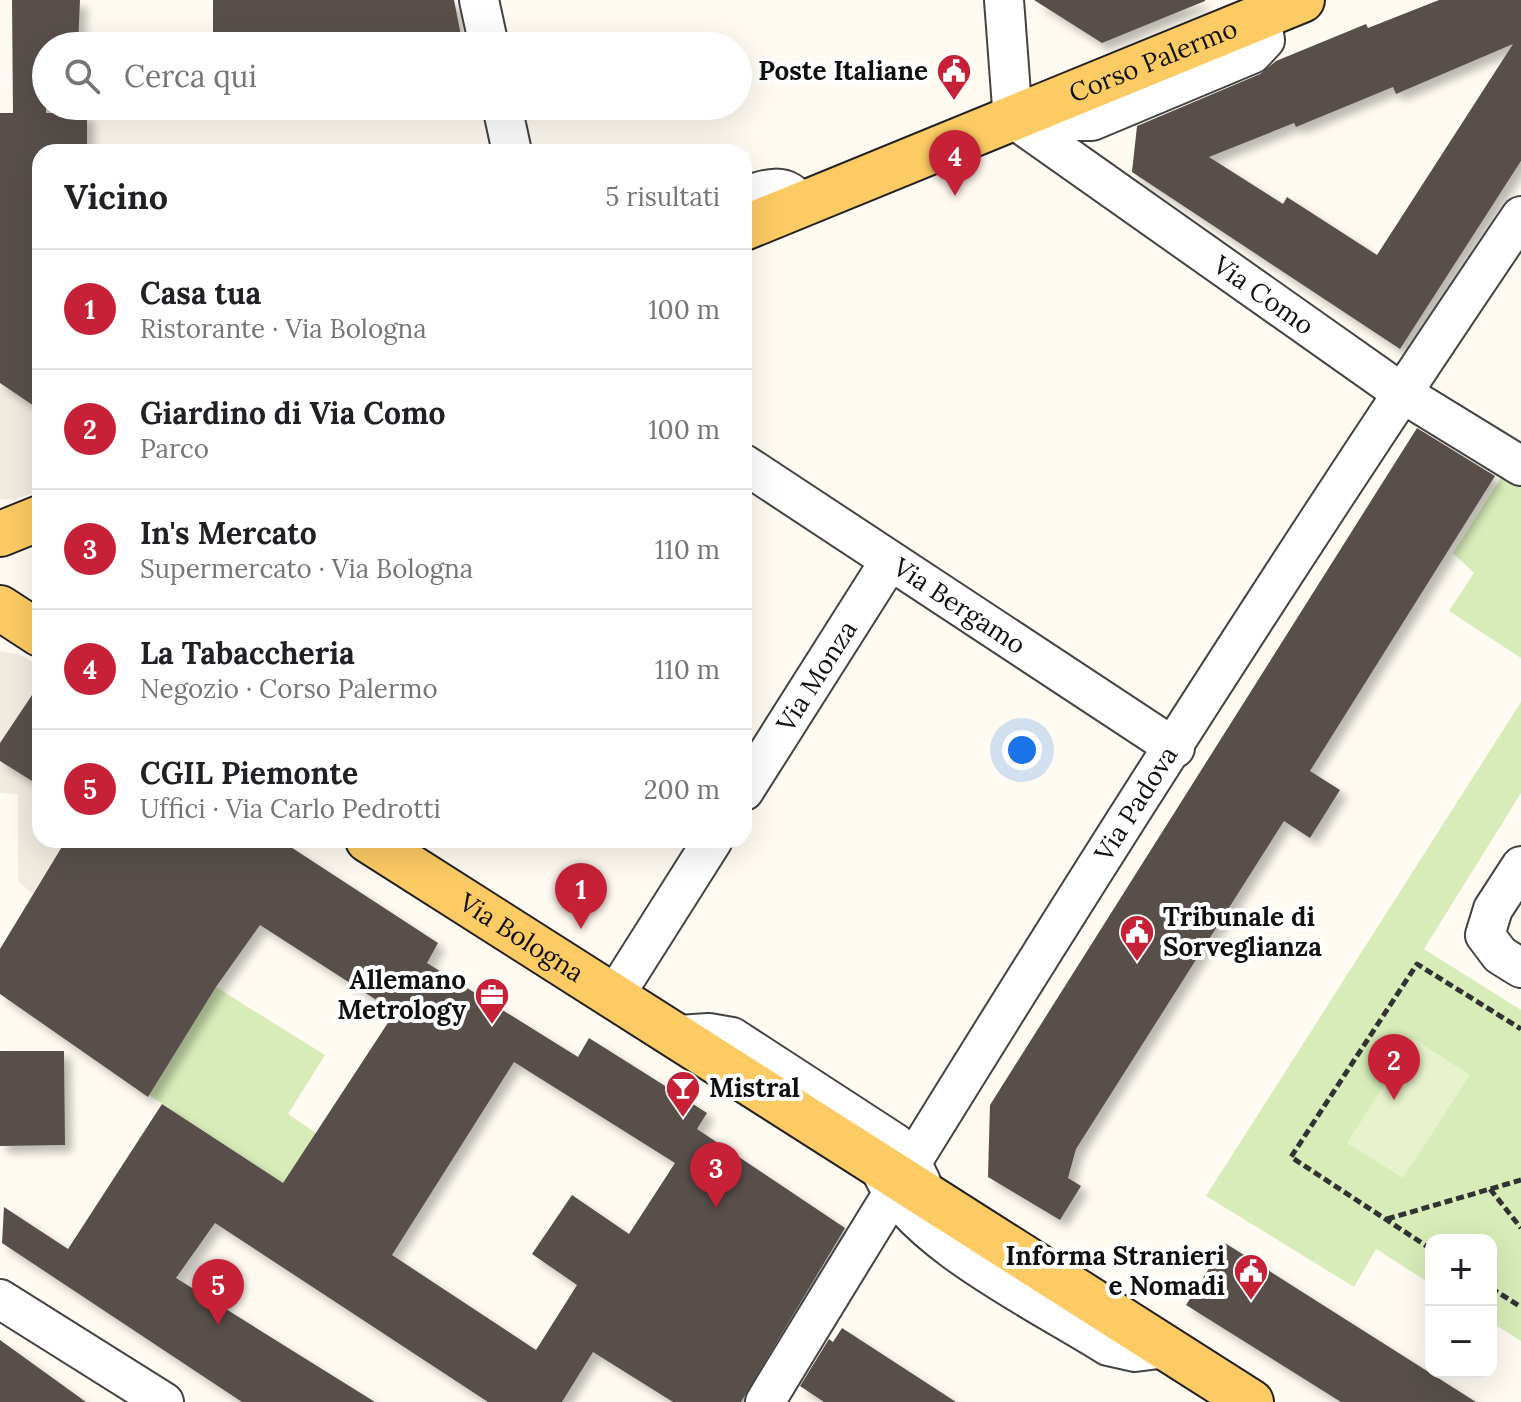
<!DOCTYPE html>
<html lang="it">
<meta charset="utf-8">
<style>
:root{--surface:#fff;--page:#f2f2f2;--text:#202124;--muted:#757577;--line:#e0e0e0;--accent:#c62136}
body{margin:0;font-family:Lora,serif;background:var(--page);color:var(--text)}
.controls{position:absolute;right:24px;bottom:24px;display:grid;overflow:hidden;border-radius:16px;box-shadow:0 8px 32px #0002}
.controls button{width:72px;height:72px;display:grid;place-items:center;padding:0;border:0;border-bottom:2px solid var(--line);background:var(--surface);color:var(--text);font:40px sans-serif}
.you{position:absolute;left:1022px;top:750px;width:28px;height:28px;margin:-20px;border:6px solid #fff;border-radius:50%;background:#1a73e8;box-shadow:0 0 0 12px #1a73e833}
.badge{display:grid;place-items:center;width:52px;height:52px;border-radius:50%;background:var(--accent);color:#fff;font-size:26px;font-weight:700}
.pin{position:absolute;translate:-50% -66px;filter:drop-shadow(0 2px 4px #0008)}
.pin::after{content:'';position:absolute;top:42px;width:28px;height:24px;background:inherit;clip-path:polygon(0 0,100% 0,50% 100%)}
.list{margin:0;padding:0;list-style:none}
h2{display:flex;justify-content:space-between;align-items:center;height:104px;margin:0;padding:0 32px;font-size:34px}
h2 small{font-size:26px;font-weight:400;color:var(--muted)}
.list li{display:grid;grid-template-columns:52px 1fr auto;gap:24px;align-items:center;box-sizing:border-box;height:120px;padding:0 32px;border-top:2px solid var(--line)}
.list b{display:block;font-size:30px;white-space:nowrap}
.list p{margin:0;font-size:26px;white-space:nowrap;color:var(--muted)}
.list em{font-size:26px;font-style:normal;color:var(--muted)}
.icon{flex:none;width:44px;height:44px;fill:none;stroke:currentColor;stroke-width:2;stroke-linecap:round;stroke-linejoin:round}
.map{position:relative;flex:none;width:1521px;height:1402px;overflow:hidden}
.search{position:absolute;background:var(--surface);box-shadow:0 8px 32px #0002;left:32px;top:32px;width:720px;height:88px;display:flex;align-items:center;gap:20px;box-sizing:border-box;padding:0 28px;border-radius:44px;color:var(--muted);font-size:30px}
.panel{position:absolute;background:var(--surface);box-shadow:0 8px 32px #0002;left:32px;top:144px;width:720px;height:704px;border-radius:24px}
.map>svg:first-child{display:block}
.green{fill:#d8ecb9}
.pitch{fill:#e8f2cc}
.plaza{fill:#f1ebe0}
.building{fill:#594f4b;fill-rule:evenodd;filter:url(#shadow)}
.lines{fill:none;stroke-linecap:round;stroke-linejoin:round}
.minor-casing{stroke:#434343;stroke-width:42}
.major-casing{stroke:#212121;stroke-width:48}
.path{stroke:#323232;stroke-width:5;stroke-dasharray:8 4;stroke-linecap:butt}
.minor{stroke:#fff;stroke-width:38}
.major{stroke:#fdcb64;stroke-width:44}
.labels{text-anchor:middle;stroke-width:8;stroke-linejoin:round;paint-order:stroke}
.street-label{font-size:26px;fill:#101010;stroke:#fff}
.poi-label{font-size:26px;font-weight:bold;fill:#101010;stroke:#fff;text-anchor:end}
</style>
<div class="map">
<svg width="1521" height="1402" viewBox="0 0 1521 1402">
<defs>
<filter id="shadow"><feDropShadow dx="7" dy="7" stdDeviation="4" flood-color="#0004"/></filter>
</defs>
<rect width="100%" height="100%" fill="#fffbf2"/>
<g class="green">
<polygon points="1504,473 1521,484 1521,658 1449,611 1474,573 1453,553"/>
<polygon points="1521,702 1521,793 1424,949 1521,1010 1521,1341 1491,1322 1491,1240 1431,1240 1431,1284 1376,1249 1354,1287 1206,1196"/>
<polygon points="216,987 325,1055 288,1114 316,1133 283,1183 149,1095"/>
</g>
<polygon class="pitch" points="1414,1039 1470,1075 1403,1178 1347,1143"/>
<g class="plaza">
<polygon points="0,383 40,410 40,490 13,500 0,499"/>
<polygon points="0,651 21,655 40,667 40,683 0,743"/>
<polygon points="0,761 40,786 40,840 66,840 33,894 18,881 18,794 0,793"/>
</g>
<g class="building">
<polygon points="12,0 80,0 78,46 46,46 46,113 87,113 87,152 40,152 40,410 0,383 0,113 13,113"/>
<polygon points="213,0 454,0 463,46 213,46"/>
<polygon points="1034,0 1205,0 1205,1 1102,43"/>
<path d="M1439 0H1521V161L1400 349 1132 172 1137 126 1260 74 1276 61 1366 24 1368 28ZM1513 44 1377 255 1287 197 1283 204 1209 157 1294 123 1296 127 1393 87 1396 94Z"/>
<polygon points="1417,428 1495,476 1310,771 1340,790 1310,838 1284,821 1076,1149 1068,1178 1081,1186 1060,1220 988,1177 990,1105"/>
<polygon points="40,683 40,786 0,761 0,743"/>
<path d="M66 840H280L438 943 427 963 578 1057 589 1038 662 1084 707 1113 697 1129 845 1228 741 1402H673L593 1352 562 1402H488L215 1223 176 1278 375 1402H242L2 1243 4 1207 68 1249 162 1104 283 1183 395 1012 260 925 216 987 148 1097 0 994V949ZM514 1062 675 1163 629 1234 572 1195 532 1254 577 1285 536 1350 392 1255Z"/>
<polygon points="0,1051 64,1051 65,1145 0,1146"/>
<polygon points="1225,1243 1315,1300 1476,1402 1341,1402 1186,1305"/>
<polygon points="842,1328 956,1402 824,1402 800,1386 829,1339 833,1342"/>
<polygon points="0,1340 86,1402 0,1402"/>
</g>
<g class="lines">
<g class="minor-casing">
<g id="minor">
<polyline points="479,0 489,46"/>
<path id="s1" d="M1004 0 1012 107 1018 122 1402 393 1521 466"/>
<polyline points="1046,103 1067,121 1092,121 1252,54 1265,40 1261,17"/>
<polyline points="502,106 512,152"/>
<path d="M744 197C764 189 788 180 800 205"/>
<path id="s2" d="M744 464 1175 748"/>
<path id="s3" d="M744 791 889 562"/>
<polyline points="1521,866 1493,909 1485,935 1500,955 1521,968"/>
<polyline points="615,995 713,840"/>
<polyline points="678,1035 709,1033 732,1037 895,1143 911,1162 921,1182"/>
<path d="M881 1171C912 1242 1042 1304 1108 1346L1135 1352 1167 1348"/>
<polyline points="0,1299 164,1402"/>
<path id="s4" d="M765 1402C1008 1002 1258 604 1521 216"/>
</g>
</g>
<g class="major-casing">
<g id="major">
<path id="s5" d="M744 228 1302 0"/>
<polyline points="0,534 40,518"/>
<polyline points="0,608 40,634"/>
<path id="s6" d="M368 840 1251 1402"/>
</g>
</g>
<g class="path">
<polyline points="1490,1189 1521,1228"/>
<polyline points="1387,1219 1521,1180"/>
<polyline points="1431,1249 1291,1157 1417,964 1521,1029"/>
<polyline points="1491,1288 1521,1307"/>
</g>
<use href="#minor" class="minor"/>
<use href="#major" class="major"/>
</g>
<defs>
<g id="civic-pin" transform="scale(1.8)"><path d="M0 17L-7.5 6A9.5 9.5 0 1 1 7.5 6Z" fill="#c62136" stroke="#fff"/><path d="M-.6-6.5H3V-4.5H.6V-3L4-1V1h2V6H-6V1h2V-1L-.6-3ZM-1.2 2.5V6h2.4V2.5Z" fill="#fff"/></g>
<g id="office-pin" transform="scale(1.8)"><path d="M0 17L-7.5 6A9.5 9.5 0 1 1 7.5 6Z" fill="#c62136" stroke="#fff"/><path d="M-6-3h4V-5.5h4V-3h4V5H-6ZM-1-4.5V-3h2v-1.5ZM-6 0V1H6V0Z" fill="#fff"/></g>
<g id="bar-pin" transform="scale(1.8)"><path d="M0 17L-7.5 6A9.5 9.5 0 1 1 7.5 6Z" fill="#c62136" stroke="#fff"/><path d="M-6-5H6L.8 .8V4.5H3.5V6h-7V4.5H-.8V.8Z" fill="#fff"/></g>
</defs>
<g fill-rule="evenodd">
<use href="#civic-pin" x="954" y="71"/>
<use href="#civic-pin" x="1137" y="932"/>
<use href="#office-pin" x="492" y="995"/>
<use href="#bar-pin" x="683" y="1088"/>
<use href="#civic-pin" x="1251" y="1271"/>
</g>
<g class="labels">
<g class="street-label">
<text dy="9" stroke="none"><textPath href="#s5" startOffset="442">Corso Palermo</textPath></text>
<text dy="9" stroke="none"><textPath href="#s1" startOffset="424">Via Como</textPath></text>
<text dy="9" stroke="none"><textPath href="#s2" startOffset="258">Via Bergamo</textPath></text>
<text dy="9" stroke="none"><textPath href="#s3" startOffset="136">Via Monza</textPath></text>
<text dy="9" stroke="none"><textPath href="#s4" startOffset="704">Via Padova</textPath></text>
<text dy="9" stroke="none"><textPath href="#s6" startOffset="182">Via Bologna</textPath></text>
</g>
<g class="poi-label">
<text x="928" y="80">Poste Italiane</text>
<text x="1163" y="926" text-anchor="start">Tribunale di<tspan x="1163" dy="30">Sorveglianza</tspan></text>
<text x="466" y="989">Allemano<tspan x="466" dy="30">Metrology</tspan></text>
<text x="709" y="1097" text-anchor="start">Mistral</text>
<text x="1225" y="1265">Informa Stranieri<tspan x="1225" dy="30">e Nomadi</tspan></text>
</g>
</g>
</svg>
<div class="controls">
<button>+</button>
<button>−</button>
</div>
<div class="you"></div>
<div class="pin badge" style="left:581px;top:929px">1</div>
<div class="pin badge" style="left:1394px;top:1100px">2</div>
<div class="pin badge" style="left:716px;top:1208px">3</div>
<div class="pin badge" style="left:955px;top:196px">4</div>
<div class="pin badge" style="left:218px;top:1325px">5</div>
<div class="search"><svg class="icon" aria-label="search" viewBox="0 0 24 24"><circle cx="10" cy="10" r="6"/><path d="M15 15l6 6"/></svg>Cerca qui</div>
<section class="panel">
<h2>Vicino<small>5 risultati</small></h2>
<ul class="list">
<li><span class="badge">1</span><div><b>Casa tua</b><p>Ristorante · Via Bologna</p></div><em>100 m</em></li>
<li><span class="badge">2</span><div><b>Giardino di Via Como</b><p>Parco</p></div><em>100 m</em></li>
<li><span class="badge">3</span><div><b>In's Mercato</b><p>Supermercato · Via Bologna</p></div><em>110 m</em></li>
<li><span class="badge">4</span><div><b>La Tabaccheria</b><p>Negozio · Corso Palermo</p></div><em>110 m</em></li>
<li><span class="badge">5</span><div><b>CGIL Piemonte</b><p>Uffici · Via Carlo Pedrotti</p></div><em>200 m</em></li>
</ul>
</section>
</div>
